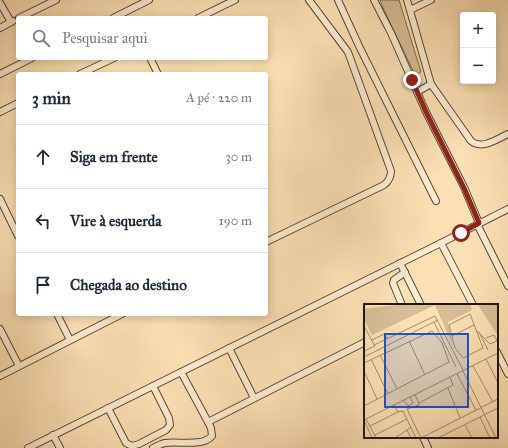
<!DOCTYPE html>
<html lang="pt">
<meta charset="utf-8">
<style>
:root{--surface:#fff;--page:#f6f6f7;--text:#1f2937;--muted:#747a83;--line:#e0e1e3}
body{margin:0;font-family:"IM FELL Great Primer",serif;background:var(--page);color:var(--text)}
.controls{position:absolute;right:12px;top:12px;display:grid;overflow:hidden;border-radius:4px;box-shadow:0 2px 10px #0003}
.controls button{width:36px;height:36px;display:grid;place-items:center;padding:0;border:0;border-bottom:1px solid var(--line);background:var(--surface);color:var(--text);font:20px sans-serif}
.stop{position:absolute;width:12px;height:12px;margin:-9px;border:3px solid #8f2418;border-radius:50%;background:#fff}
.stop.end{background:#8f2418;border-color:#fff;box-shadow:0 1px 4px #0008}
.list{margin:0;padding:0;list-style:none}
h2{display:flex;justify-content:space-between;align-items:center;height:52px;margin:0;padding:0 16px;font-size:17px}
h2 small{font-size:13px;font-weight:400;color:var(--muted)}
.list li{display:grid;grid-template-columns:26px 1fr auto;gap:12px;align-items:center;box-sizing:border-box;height:64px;padding:0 16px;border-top:1px solid var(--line)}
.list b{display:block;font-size:15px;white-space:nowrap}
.list em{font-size:13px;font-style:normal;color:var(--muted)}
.icon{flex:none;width:22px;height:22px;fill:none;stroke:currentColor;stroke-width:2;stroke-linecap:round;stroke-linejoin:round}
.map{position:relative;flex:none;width:508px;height:448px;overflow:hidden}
.search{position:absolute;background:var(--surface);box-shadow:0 2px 10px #0003;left:16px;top:16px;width:252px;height:44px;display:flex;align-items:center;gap:10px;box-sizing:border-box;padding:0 14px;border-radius:4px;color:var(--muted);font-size:15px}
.panel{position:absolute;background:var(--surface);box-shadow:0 2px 10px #0003;left:16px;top:72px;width:252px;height:244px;border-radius:4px}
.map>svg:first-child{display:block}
.green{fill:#d6be96;stroke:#7b6a53}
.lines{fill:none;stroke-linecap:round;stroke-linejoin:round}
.minor-casing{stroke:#574938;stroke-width:8}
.minor{stroke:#fceccd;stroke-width:6}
.route{stroke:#8f2418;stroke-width:5}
.inset-road{fill:none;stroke:#a39071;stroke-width:1}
.view{fill:#1d4ed8;fill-opacity:0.15;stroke:#1d4ed8;stroke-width:2}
.inset-edge{fill:none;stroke:#201610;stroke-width:2}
</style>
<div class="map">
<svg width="508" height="448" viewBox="0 0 508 448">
<rect width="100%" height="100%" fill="#fbe1b2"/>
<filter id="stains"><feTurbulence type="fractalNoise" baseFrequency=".005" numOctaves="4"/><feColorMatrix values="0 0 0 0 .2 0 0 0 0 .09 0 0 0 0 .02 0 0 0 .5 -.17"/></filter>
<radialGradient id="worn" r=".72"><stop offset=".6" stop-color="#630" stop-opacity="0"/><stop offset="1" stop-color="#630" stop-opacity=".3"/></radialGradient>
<polygon class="green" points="380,0 399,0 421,72 415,75 384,10"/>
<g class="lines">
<g class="minor-casing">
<g id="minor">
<polyline points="338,0 359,46 436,201"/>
<polyline points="374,0 391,33 426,112 464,187 479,223"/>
<path d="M407 0 431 84 471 141C482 150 497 139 508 134"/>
<polyline points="0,3 11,22"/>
<polyline points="410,10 431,0"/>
<polyline points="19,18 56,0"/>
<polyline points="113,18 149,0"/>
<polyline points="198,18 235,0"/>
<polyline points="0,28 13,21"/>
<polyline points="150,58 158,74"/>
<polyline points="0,74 32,58"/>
<polyline points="80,74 114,58"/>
<polyline points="417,92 431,84"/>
<polyline points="0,112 18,103"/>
<polyline points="0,199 18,236"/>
<polyline points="477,224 508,286"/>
<path d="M266 242 384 185C389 181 391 177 391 171L348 52 309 0"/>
<polyline points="441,243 473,305"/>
<polyline points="400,263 421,305"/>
<polyline points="402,305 393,283 394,280 405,272"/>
<polyline points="57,314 70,340"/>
<polyline points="0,329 19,366"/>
<polyline points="229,348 254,398"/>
<polyline points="497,352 508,374"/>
<polyline points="181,372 208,422 365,342"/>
<polyline points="0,376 122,314"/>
<polyline points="108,408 126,443 132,446 139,444 166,430 170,425 169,418 153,386"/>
<polyline points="53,435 60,448"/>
<polyline points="423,437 428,448"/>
<polyline points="28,448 441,243 508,209"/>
<path d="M153 448C157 446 161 444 165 443 178 441 203 447 212 436L211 428 208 422"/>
</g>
</g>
<use href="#minor" class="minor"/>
</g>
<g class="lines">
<polyline class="route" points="412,80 426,112 464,188 479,223 461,233"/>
</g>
<g transform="translate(364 304)">
<rect width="134" height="134" fill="#fbe1b2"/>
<path d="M40 0H106L108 6 84 18 89 42 71 1 8 31 0 15V5ZM114 0H134V32L116 4Z" fill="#d6be96"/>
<path class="inset-road" d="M106 10 119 44 99 54 91 44 85 21ZM70 18 92 63M0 22 11 42 0 47M112 26 126 40 133 37 130 31 122 34M115 28 124 46M88 32 110 21M8 36 20 30 23 34M45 37 61 71M10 41 71 12 99 66M16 51 33 85M0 53 74 16M7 55 24 90M122 55 134 79M0 59 68 27 78 39 85 58 0 102M109 62 129 98M0 67 13 95M99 67 132 134M93 70 112 106M84 84 96 114M51 91 55 99 89 81 86 73M39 96 44 102 49 99 46 93M55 99V101L43 105 57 134M34 108 39 107 52 134M116 113 126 134M2 115 12 134M0 116 134 49M0 116 8 134M101 121 108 134M6 122 34 108 30 101M11 131 43 115M31 134 43 126M47 134 43 126 47 123M57 134 134 95M74 134 134 104"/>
<path class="view" d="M21 30H104V103H21Z"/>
<rect width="134" height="134" class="inset-edge"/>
</g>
<rect width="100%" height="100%" filter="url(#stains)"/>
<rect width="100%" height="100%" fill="url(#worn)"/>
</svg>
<div class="controls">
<button>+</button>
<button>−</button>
</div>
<div class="stop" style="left:461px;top:233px"></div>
<div class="stop end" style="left:412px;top:80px"></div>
<div class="search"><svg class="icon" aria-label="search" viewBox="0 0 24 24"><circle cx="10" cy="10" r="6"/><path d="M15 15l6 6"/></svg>Pesquisar aqui</div>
<section class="panel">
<h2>3 min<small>A pé · 220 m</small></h2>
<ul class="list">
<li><svg class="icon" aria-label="ahead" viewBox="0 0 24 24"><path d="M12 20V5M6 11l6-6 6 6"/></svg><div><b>Siga em frente</b></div><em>30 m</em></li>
<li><svg class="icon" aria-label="left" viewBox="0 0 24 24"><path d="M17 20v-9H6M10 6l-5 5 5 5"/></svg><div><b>Vire à esquerda</b></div><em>190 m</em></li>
<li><svg class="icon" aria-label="arrive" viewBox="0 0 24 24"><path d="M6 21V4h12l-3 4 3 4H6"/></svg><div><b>Chegada ao destino</b></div></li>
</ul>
</section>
</div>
